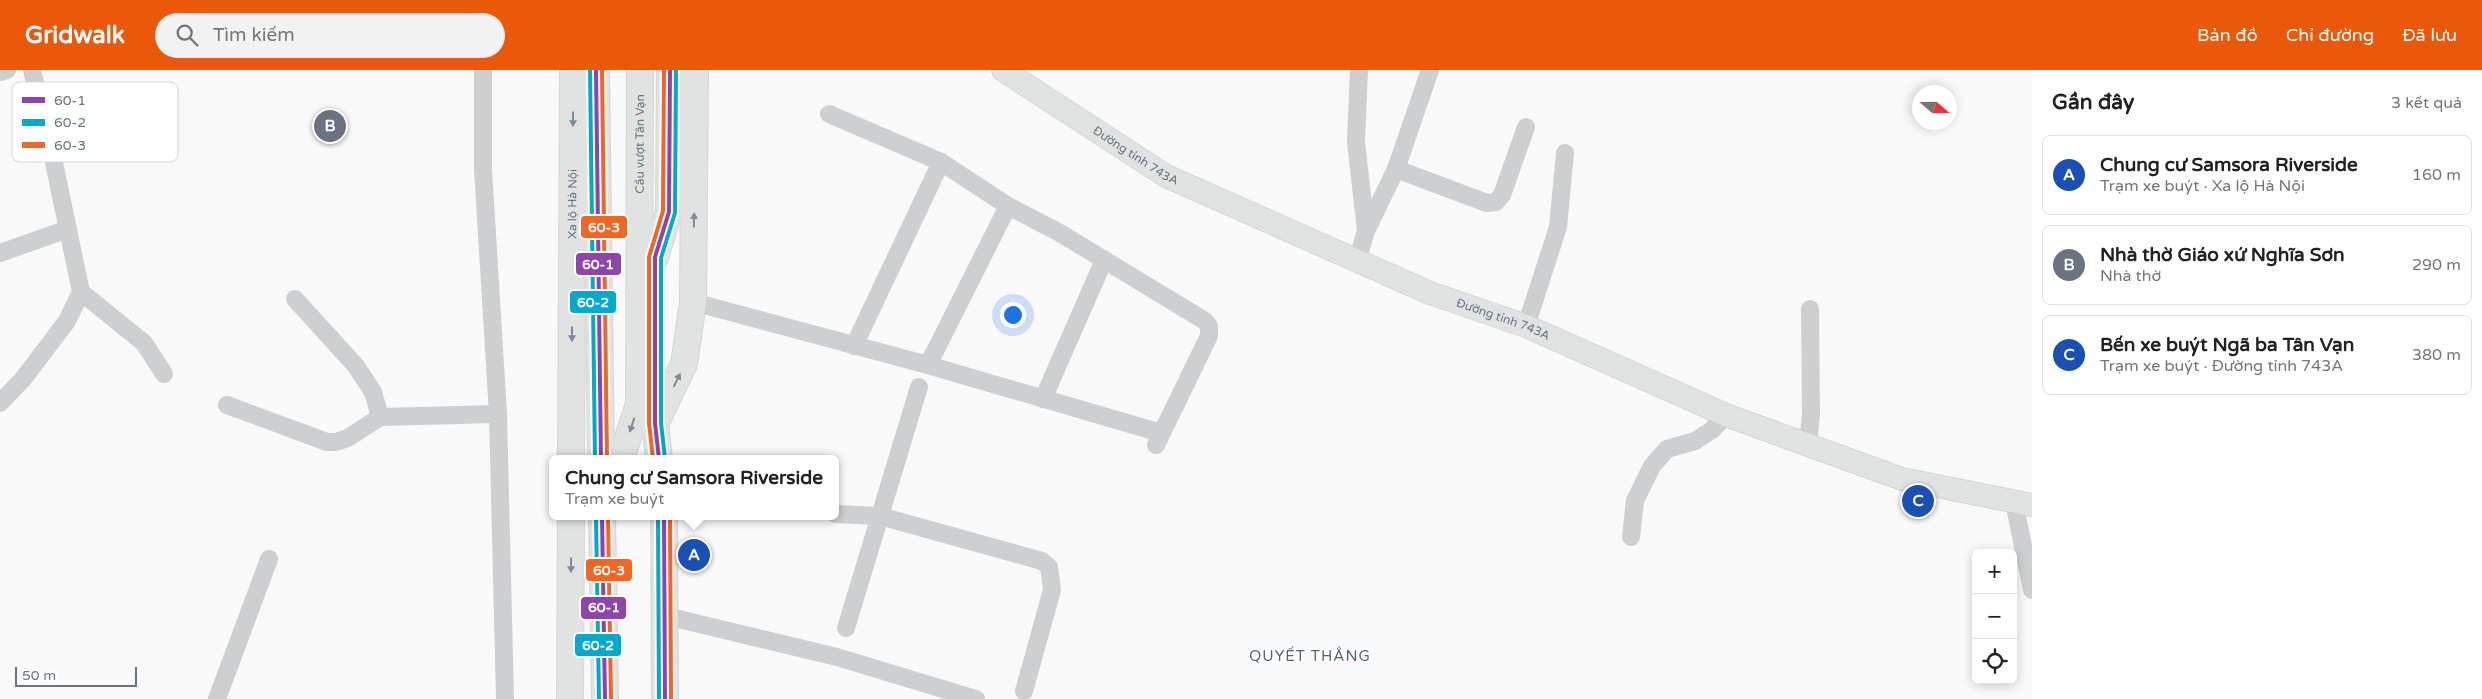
<!DOCTYPE html>
<html lang="vi">
<meta charset="utf-8">
<style>
:root{--surface:#fff;--page:#f2f2f2;--text:#222;--muted:#767676;--line:#e0e0e0;--accent:#ea580c}
body{margin:0;font-family:"Varela Round",sans-serif;background:var(--page);color:var(--text)}
.controls{position:absolute;right:15px;bottom:15px;display:grid;overflow:hidden;border-radius:8px;box-shadow:0 2px 12px #0003}
.controls button{width:45px;height:45px;display:grid;place-items:center;padding:0;border:0;border-bottom:1px solid var(--line);background:var(--surface);color:var(--text);font:25px sans-serif}
.compass{position:absolute;left:1912px;top:15px;width:45px;height:45px;border-radius:50%;background:var(--surface);box-shadow:0 2px 12px #0003;rotate:110deg}
.scale{position:absolute;left:15px;bottom:12px;width:122px;box-sizing:border-box;padding-left:5px;border:2px solid #657683;border-top:0;font-size:14px;line-height:18px;white-space:nowrap;color:#657683;-webkit-text-stroke:4px #fff;paint-order:stroke}
.you{position:absolute;left:1012px;top:244px;width:18px;height:18px;margin:-12px;border:4px solid #fff;border-radius:50%;background:#1a73e8;box-shadow:0 0 0 8px #1a73e833}
.badge{display:grid;place-items:center;width:32px;height:32px;border-radius:50%;background:var(--accent);color:#fff;font-size:16px;font-weight:700}
.pin{position:absolute;translate:-50% -50%;border:2px solid #fff;box-shadow:0 1px 5px #0006}
.popup{position:absolute;left:549px;top:385px;width:290px;height:65px;box-sizing:border-box;display:grid;place-content:center;border-radius:8px;background:var(--surface);filter:drop-shadow(0 1px 4px #0005);font-size:16px;white-space:nowrap;color:var(--muted)}
.popup b{font-size:19px;color:var(--text)}
.popup::after{content:'';position:absolute;left:50%;top:100%;margin-left:-10px;border:10px solid transparent;border-top-color:var(--surface)}
.list{margin:0;padding:0;list-style:none}
h2{display:flex;justify-content:space-between;align-items:center;height:65px;margin:0;padding:0 20px;font-size:21px}
h2 small{font-size:16px;font-weight:400;color:var(--muted)}
.list li{display:grid;grid-template-columns:32px 1fr auto;gap:15px;align-items:center;box-sizing:border-box;height:80px;margin:0 10px 10px;padding:0 10px;border:1px solid var(--line);border-radius:8px}
.list b{display:block;font-size:19px;white-space:nowrap}
.list p{margin:0;font-size:16px;white-space:nowrap;color:var(--muted)}
.list em{font-size:16px;font-style:normal;color:var(--muted)}
.icon{flex:none;width:28px;height:28px;fill:none;stroke:currentColor;stroke-width:2;stroke-linecap:round;stroke-linejoin:round}
.map{position:relative;flex:none;width:2032px;height:629px;overflow:hidden}
header{display:flex;align-items:center;gap:30px;box-sizing:border-box;height:70px;padding:0 25px;background:var(--accent);color:#fff}
header strong{font-size:24px}
nav{display:flex;gap:28px;margin-inline-start:auto;font-size:18px}
.search{width:350px;height:45px;background:var(--page);display:flex;align-items:center;gap:12px;box-sizing:border-box;padding:0 18px;border-radius:28px;color:var(--muted);font-size:19px}
main{display:flex}
aside{flex:1;background:var(--surface)}
.map>svg:first-child{display:block}
.lines{fill:none;stroke-linecap:round;stroke-linejoin:round}
.major-casing{stroke:#d5d6d7;stroke-width:24}
.highway-casing{stroke:#d5d6d6;stroke-width:28}
.minor{stroke:#cecfd0;stroke-width:18}
.major{stroke:#e1e2e2;stroke-width:22}
.highway{stroke:#e1e2e2;stroke-width:26}
.bus-1-casing{stroke:#fff;stroke-width:8}
.bus-2-casing{stroke:#fff;stroke-width:8}
.bus-3-casing{stroke:#fff;stroke-width:8}
.bus-1{stroke:#8e44ad;stroke-width:4}
.bus-2{stroke:#00a9ce;stroke-width:4}
.bus-3{stroke:#f26522;stroke-width:4}
.oneway{fill:#7e8c96}
.labels{text-anchor:middle;stroke-width:5;stroke-linejoin:round;paint-order:stroke}
.street-label{font-size:12px;fill:#657683;stroke:#fff}
.quarter-label{font-size:15px;letter-spacing:1px;fill:#57646e;stroke:#fff}
.key{fill:#fff;stroke:#d1d6da;stroke-width:1}
.key-label{font-size:14px;fill:#657683}
.line-badge{stroke:#fff;stroke-width:2}
.badge-label{font-size:14px;text-anchor:middle;font-weight:bold;fill:#fff}
</style>
<header>
<strong>Gridwalk</strong>
<div class="search"><svg class="icon" aria-label="search" viewBox="0 0 24 24"><circle cx="10" cy="10" r="6"/><path d="M15 15l6 6"/></svg>Tìm kiếm</div>
<nav><a>Bản đồ</a><a>Chỉ đường</a><a>Đã lưu</a></nav>
</header>
<main>
<div class="map">
<svg width="2032" height="629" viewBox="0 0 2032 629">
<rect width="100%" height="100%" fill="#f9f9f9"/>
<g class="lines">
<g class="major-casing">
<g id="major">
<path id="s1" d="M1003 0 1166 106 1430 223 1526 256 1726 345 1902 409 2032 435"/>
</g>
</g>
<g class="highway-casing">
<g id="highway">
<polyline points="596,0 601,389"/>
<polyline points="655,187 669,142 670,0"/>
<polyline points="655,310 655,353 659,389"/>
<polyline points="658,348 684,294 693,232 695,0"/>
<path id="s2" d="M571 389 573 0"/>
<path id="s3" d="M621 389 639 334 640 0"/>
<polyline points="602,446 605,629"/>
<polyline points="664,446 665,629"/>
<polyline points="570,629 571,446"/>
</g>
</g>
<g class="minor">
<polyline points="483,0 483,99 498,344 505,629"/>
<polyline points="1359,0 1356,72 1366,161"/>
<polyline points="0,2 7,0"/>
<polyline points="829,44 941,92 1008,136 1060,163 1205,251 1209,256 1209,266 1156,375"/>
<polyline points="1396,99 1487,133 1496,132 1502,125 1526,57"/>
<polyline points="0,183 68,159"/>
<polyline points="1357,191 1366,161 1396,99 1430,0"/>
<polyline points="81,222 144,273 164,304"/>
<polyline points="295,229 356,296 373,322 380,347"/>
<polyline points="693,232 928,295 1161,363"/>
<polyline points="1526,256 1558,157 1565,83"/>
<polyline points="854,276 941,92"/>
<polyline points="928,295 1008,136"/>
<polyline points="1043,329 1104,190"/>
<polyline points="0,333 23,309 67,251 81,222 53,88 32,0"/>
<polyline points="227,335 327,372 336,372 348,368 380,347 498,344"/>
<polyline points="1808,372 1811,345 1810,239"/>
<polyline points="2014,432 2032,520"/>
<polyline points="835,444 880,446 1042,491 1049,497 1052,520 1024,621"/>
<polyline points="1631,467 1635,431 1652,396 1667,379 1695,371 1712,360 1726,345"/>
<polyline points="666,546 837,587 976,629"/>
<polyline points="846,558 919,317"/>
<polyline points="217,629 269,489"/>
</g>
<use href="#major" class="major"/>
<use href="#highway" class="highway"/>
<g class="bus-1-casing">
<g id="bus-1">
<polyline points="596,0 601,389"/>
<polyline points="659,389 655,353 655,187 669,142 670,0"/>
<polyline points="602,446 605,629"/>
<polyline points="664,446 665,629"/>
</g>
</g>
<g class="bus-2-casing">
<g id="bus-2">
<polyline points="590,0 595,389"/>
<polyline points="665,388 661,353 661,188 675,143 676,0"/>
<polyline points="596,446 599,629"/>
<polyline points="658,446 659,629"/>
</g>
</g>
<g class="bus-3-casing">
<g id="bus-3">
<polyline points="602,0 607,389"/>
<polyline points="653,389 649,353 649,187 663,141 664,0"/>
<polyline points="608,446 611,629"/>
<polyline points="670,446 671,629"/>
</g>
</g>
<use href="#bus-1" class="bus-1"/>
<use href="#bus-2" class="bus-2"/>
<use href="#bus-3" class="bus-3"/>
</g>
<defs><path id="oneway-solid" d="M-6-.8H1V-3.2L6.5 0L1 3.2V.8H-6Z" transform="scale(1.25)"/></defs>
<g class="oneway">
<use href="#oneway-solid" transform="translate(573 49) rotate(90)"/>
<use href="#oneway-solid" transform="translate(694 150) rotate(-89)"/>
<use href="#oneway-solid" transform="translate(572 264) rotate(90)"/>
<use href="#oneway-solid" transform="translate(677 310) rotate(-64)"/>
<use href="#oneway-solid" transform="translate(632 355) rotate(108)"/>
<use href="#oneway-solid" transform="translate(571 495) rotate(90)"/>
</g>
<g class="labels">
<g class="street-label">
<text dy="4" stroke="none"><textPath href="#s3" startOffset="318">Cầu vượt Tân Vạn</textPath></text>
<text dy="4" stroke="none"><textPath href="#s1" startOffset="158">Đường tỉnh 743A</textPath></text>
<text dy="4" stroke="none"><textPath href="#s2" startOffset="255">Xa lộ Hà Nội</textPath></text>
<text dy="4" stroke="none"><textPath href="#s1" startOffset="561">Đường tỉnh 743A</textPath></text>
</g>
<g class="quarter-label">
<text x="1310" y="591">QUYẾT THẮNG</text>
</g>
</g>
<rect x="12" y="12" width="166" height="80" rx="8" class="key"/>
<rect x="22" y="27" width="23" height="6" fill="#8e44ad"/>
<rect x="22" y="49" width="23" height="7" fill="#00a9ce"/>
<rect x="22" y="72" width="23" height="6" fill="#f26522"/>
<g class="key-label">
<text x="54" y="35">60-1</text>
<text x="54" y="57">60-2</text>
<text x="54" y="80">60-3</text>
</g>
<g class="line-badge">
<rect x="580" y="145" width="48" height="24" rx="5" fill="#f26522"/>
<rect x="575" y="182" width="47" height="24" rx="5" fill="#8e44ad"/>
<rect x="569" y="220" width="48" height="24" rx="5" fill="#00a9ce"/>
<rect x="585" y="488" width="48" height="24" rx="5" fill="#f26522"/>
<rect x="580" y="526" width="47" height="24" rx="5" fill="#8e44ad"/>
<rect x="574" y="563" width="48" height="24" rx="5" fill="#00a9ce"/>
</g>
<g class="badge-label">
<text x="604" y="162">60-3</text>
<text x="598" y="199">60-1</text>
<text x="593" y="237">60-2</text>
<text x="609" y="505">60-3</text>
<text x="604" y="542">60-1</text>
<text x="598" y="580">60-2</text>
</g>
</svg>
<div class="controls">
<button>+</button>
<button>−</button>
<button><svg class="icon" aria-label="locate" viewBox="0 0 24 24"><circle cx="12" cy="12" r="6"/><path d="M12 2v4M12 18v4M2 12h4M18 12h4"/></svg></button>
</div>
<svg class="compass" viewBox="-18 -18 36 36"><path d="M0-13l5 13h-10z" fill="#e53935"/><path d="M0 13l5-13h-10z" fill="#767676"/></svg>
<div class="scale">50 m</div>
<div class="you"></div>
<div class="pin badge" style="left:694px;top:485px;background:#1a4fb4">A</div>
<div class="popup"><b>Chung cư Samsora Riverside</b>Trạm xe buýt</div>
<div class="pin badge" style="left:330px;top:56px;background:#6b7280">B</div>
<div class="pin badge" style="left:1918px;top:431px;background:#1a4fb4">C</div>
</div>
<aside>
<h2>Gần đây<small>3 kết quả</small></h2>
<ul class="list">
<li><span class="badge" style="background:#1a4fb4">A</span><div><b>Chung cư Samsora Riverside</b><p>Trạm xe buýt · Xa lộ Hà Nội</p></div><em>160 m</em></li>
<li><span class="badge" style="background:#6b7280">B</span><div><b>Nhà thờ Giáo xứ Nghĩa Sơn</b><p>Nhà thờ</p></div><em>290 m</em></li>
<li><span class="badge" style="background:#1a4fb4">C</span><div><b>Bến xe buýt Ngã ba Tân Vạn</b><p>Trạm xe buýt · Đường tỉnh 743A</p></div><em>380 m</em></li>
</ul>
</aside>
</main>
